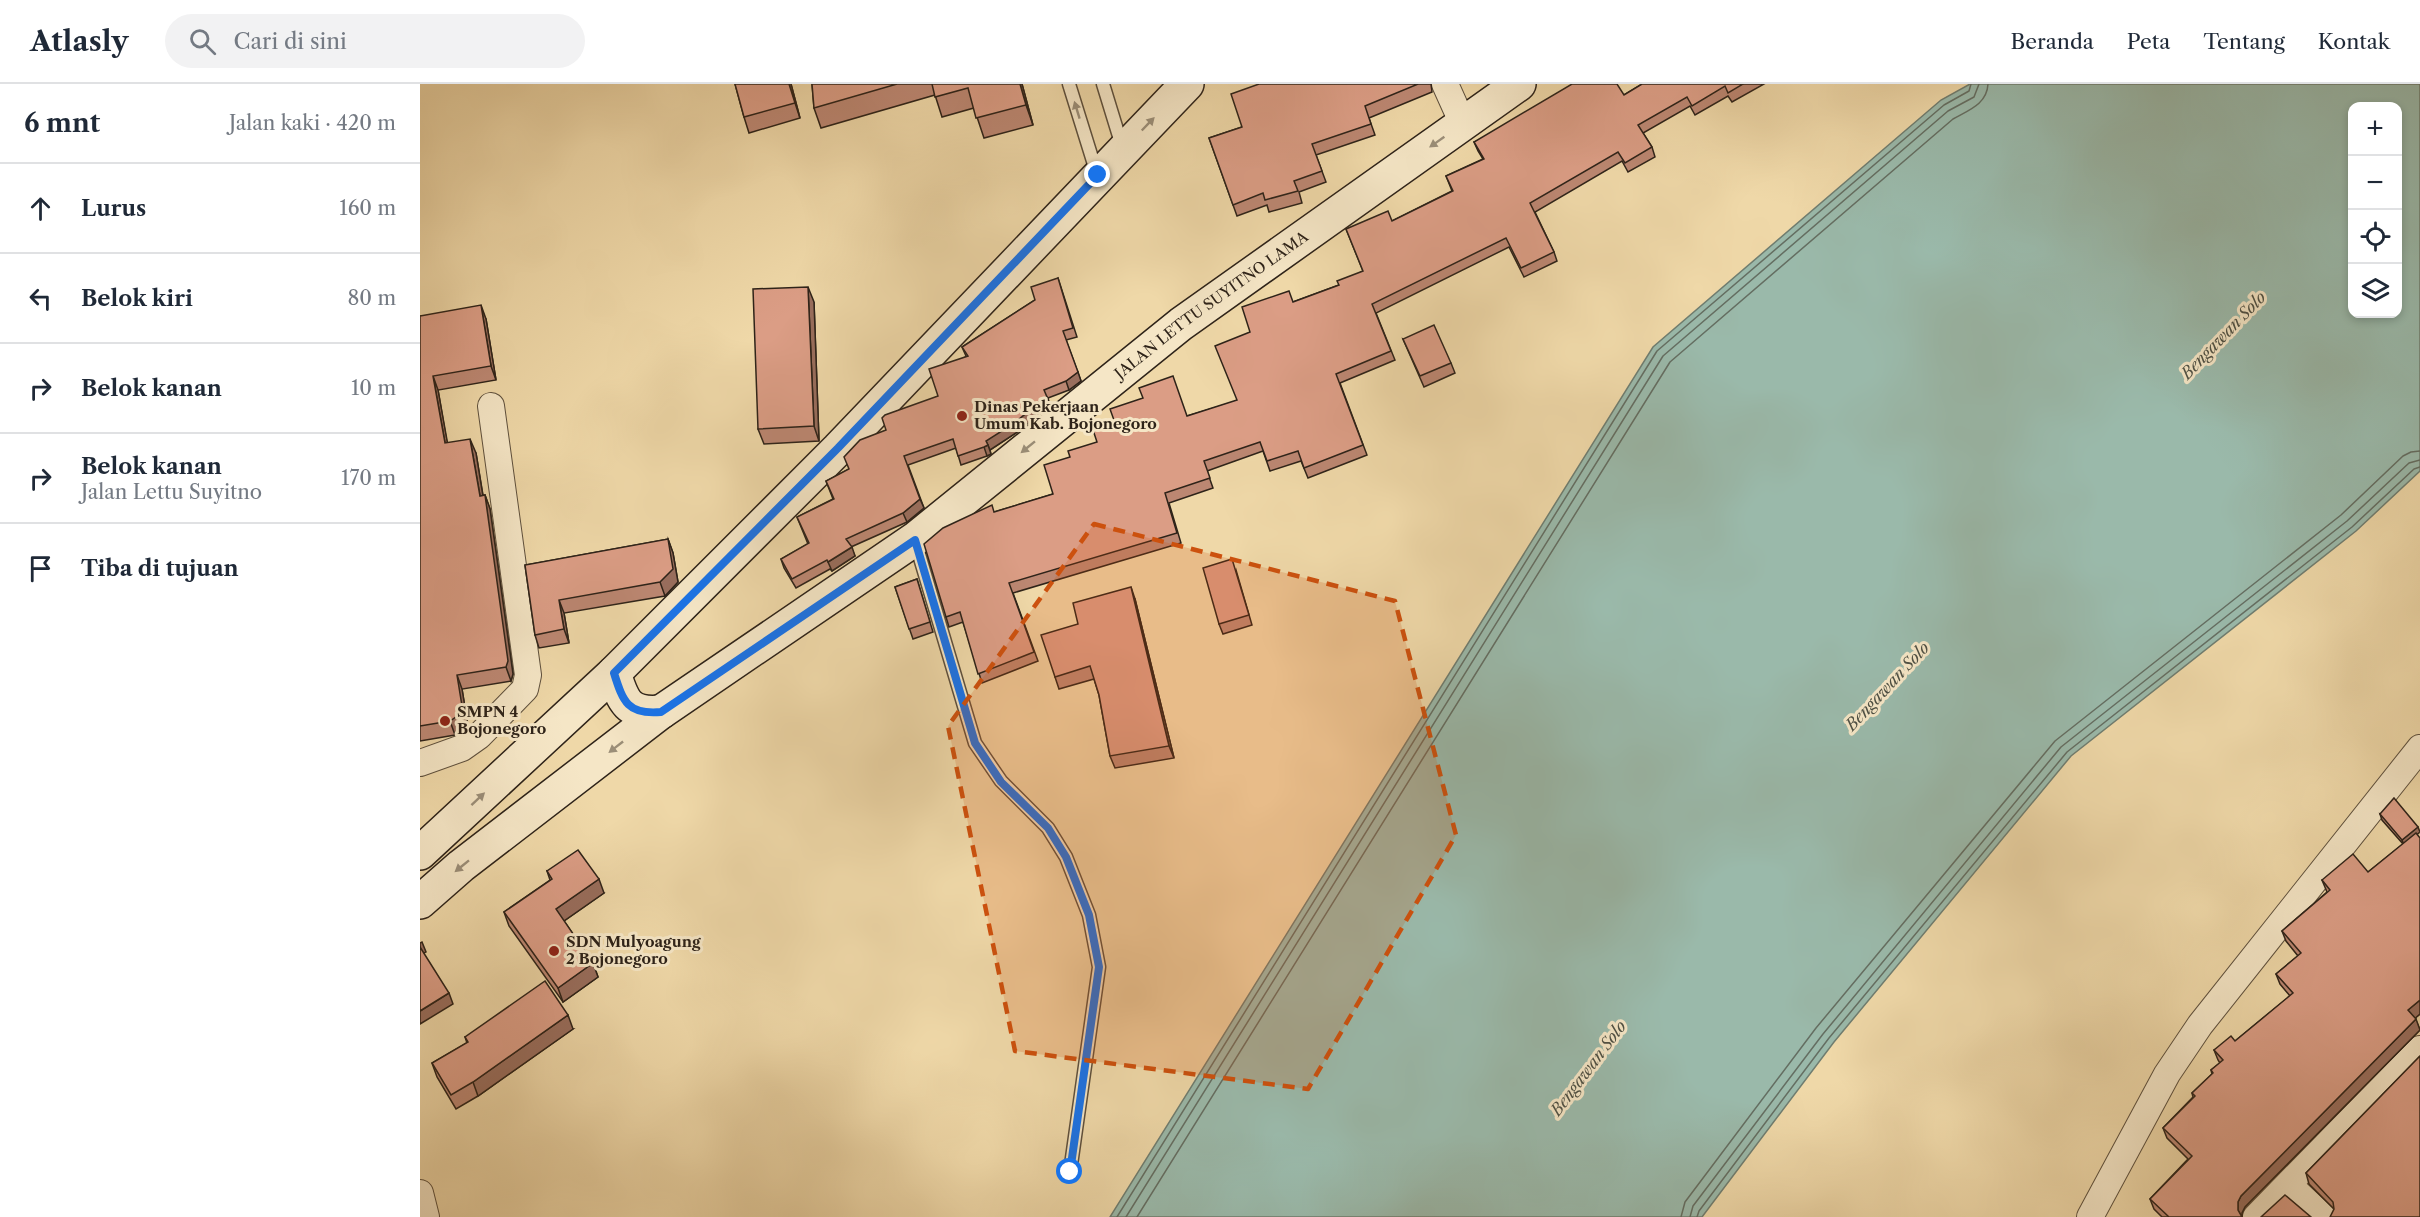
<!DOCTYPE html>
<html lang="id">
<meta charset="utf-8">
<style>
:root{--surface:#fff;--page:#f2f2f3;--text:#1f2937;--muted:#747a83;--line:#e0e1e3}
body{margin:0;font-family:"Libre Caslon Text",serif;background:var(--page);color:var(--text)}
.controls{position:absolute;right:18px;top:18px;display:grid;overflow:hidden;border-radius:12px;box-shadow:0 3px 9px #0003}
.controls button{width:54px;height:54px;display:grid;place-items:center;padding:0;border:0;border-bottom:2px solid var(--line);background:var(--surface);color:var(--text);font:30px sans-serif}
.stop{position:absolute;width:18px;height:18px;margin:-14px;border:4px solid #1a73e8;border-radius:50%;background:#fff}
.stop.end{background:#1a73e8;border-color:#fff;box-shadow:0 2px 6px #0008}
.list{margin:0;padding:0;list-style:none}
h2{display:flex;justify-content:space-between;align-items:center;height:78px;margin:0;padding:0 24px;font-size:26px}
h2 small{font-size:20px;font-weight:400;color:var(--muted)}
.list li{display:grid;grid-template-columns:39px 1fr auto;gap:18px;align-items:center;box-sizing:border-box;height:90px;padding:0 24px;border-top:2px solid var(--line)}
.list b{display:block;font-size:22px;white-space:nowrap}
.list p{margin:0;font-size:20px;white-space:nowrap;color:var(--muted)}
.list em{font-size:20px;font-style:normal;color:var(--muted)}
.icon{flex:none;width:33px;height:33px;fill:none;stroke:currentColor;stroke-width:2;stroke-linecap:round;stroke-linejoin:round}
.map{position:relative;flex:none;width:2000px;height:1133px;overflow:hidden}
header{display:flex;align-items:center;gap:36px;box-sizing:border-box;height:84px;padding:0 30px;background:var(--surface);border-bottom:2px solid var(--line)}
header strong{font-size:28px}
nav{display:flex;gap:33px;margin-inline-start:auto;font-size:21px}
.search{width:420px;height:54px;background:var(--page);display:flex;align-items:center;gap:15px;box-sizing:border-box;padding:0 21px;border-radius:33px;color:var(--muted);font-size:22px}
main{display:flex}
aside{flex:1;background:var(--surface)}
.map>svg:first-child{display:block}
.water{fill:#9ab9aa;stroke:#6f7d70;stroke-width:1.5;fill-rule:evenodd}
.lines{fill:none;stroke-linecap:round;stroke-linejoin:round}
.shore{stroke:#646e62;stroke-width:1.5}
.service-casing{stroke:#5e503d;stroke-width:15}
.minor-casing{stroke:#5e503d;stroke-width:28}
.secondary-casing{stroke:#2e2319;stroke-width:36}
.service{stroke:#f5e6c6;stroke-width:12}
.minor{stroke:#f5e6c6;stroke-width:26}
.secondary{stroke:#f5e6c6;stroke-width:33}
.wall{fill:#bc8772;stroke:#2e2319;stroke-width:1.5}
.shaded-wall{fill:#996e5d;stroke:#2e2319;stroke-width:1.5}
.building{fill:#db9d85;stroke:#2e2319;stroke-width:1.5}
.oneway{fill:#9b8e78}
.route{stroke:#1a73e8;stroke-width:8}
.marked{fill:#cc510e;fill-opacity:0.2;stroke:#cc510e;stroke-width:4.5;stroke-dasharray:12 8;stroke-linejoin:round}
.poi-dot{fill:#8f2418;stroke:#f5e6c6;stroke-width:2}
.labels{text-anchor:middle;stroke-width:6;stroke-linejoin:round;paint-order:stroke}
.street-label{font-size:15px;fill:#2e2319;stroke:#f5e6c6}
.poi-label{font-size:15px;font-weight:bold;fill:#2e2319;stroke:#f5e6c6;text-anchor:start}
.water-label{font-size:16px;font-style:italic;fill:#4e5044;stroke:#f5e6c6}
</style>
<header>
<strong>Atlasly</strong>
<div class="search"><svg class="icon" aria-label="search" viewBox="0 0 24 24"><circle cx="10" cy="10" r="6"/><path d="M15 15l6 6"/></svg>Cari di sini</div>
<nav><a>Beranda</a><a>Peta</a><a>Tentang</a><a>Kontak</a></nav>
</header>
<main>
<aside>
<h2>6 mnt<small>Jalan kaki · 420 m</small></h2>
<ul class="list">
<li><svg class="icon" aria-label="ahead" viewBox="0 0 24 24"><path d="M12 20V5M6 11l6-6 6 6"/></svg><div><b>Lurus</b></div><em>160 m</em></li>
<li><svg class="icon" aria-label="left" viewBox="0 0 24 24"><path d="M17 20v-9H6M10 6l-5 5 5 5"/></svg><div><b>Belok kiri</b></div><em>80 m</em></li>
<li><svg class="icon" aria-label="right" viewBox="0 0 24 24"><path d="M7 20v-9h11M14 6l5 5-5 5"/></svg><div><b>Belok kanan</b></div><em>10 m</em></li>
<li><svg class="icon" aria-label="right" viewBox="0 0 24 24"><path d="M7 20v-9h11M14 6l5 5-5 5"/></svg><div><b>Belok kanan</b><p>Jalan Lettu Suyitno</p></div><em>170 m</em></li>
<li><svg class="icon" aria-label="arrive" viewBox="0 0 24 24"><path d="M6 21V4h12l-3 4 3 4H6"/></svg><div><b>Tiba di tujuan</b></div></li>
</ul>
</aside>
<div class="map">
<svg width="2000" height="1133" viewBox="0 0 2000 1133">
<rect width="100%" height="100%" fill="#efd8a8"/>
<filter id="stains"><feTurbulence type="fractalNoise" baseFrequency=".00333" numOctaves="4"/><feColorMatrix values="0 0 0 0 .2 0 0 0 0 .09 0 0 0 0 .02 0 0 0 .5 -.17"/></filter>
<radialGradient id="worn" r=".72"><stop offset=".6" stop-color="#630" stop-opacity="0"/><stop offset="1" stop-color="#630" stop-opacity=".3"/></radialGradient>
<path class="water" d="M1550 0H2000V387L1936 447 1651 672 1414 958 1282 1133H690L1233 263 1521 16ZM1932 22H1978V230H1932Z"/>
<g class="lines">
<g class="shore">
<polyline points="697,1133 1237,267 1524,21 1549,7 1551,0"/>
<polyline points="706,1133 1243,272 1528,27 1554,13 1559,0"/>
<path d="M717 1133 1250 278 1533 35C1549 26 1567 20 1568 0"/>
<polyline points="1261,1133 1265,1118 1396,944 1635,657 1921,431 1983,372 1991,368 2000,367"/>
<polyline points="1270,1133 1273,1122 1403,950 1641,663 1927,437 1989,379 2000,376"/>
<polyline points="1277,1133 1279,1127 1409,954 1647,668 1932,443 1994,385 2000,383"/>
</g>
<g class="service-casing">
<g id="service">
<polyline points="649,0 677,90"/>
<polyline points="683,0 702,62"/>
<polyline points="495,457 555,659 581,697 628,744 646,773 669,831 679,883 650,1088"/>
</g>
</g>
<g class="minor-casing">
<g id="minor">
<polyline points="1025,0 1043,40"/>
<polyline points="0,679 42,664 59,652 105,605 108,591 71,322"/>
<polyline points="1869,1101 1903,1133"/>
<polyline points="0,1109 6,1133"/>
<polyline points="1670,1133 1747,990 1780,941 2000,664"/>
<polyline points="1836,1133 2000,965"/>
</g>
</g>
<g class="secondary-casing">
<g id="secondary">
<path d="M194 589C203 618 208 631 241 628"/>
<polyline points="0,769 194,589 418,365 767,0"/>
<path id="s1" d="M0 818 41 782 241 628 495 455 761 240 1099 0"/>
</g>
</g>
<use href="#service" class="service"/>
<use href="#minor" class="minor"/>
<use href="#secondary" class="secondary"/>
</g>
<g class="wall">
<polygon points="315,0 371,0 380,34 329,49 324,33"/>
<polygon points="392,0 602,0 613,41 564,54 554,24 522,33 515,11 401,44 394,24"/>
<polygon points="839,0 1011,0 1012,8 949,34 955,51 896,71 906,98 879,108 882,119 849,128 847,121 817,132 789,54 822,43"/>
<polygon points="1222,0 1344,0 1312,18 1308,12 1275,31 1270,22 1223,49 1232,63 1235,73 1208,88 1202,77 1115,128 1134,168 1137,177 1104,193 1089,163 956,229 975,276 920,299 947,371 888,394 881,377 850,387 843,367 787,387 793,404 749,419 761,459 593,509 618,577 562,599 543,538 529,543 526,533 574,428 633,410 650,373 767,332 817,317 830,248 873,218 919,201 943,187 926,145 972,137 1032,107 1026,92 1063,75 1058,67 1054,58 1204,11"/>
<polygon points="638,194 657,253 646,256 661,297 649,306 628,314 630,322 611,334 612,336 596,349 570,366 571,370 567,372 541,381 536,364 488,381 504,424 487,438 431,463 435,472 412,487 410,485 376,504 364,484 361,475 388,460 377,433 413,415 406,397 429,385 466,346 518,312 546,272 542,263 615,216"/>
<polygon points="394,218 399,357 344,360 338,345"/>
<polygon points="0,232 66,235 76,296 18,306 27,359 56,369 63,411 65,411 70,425 93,590 91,597 42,605 48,642 35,651 0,657"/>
<polygon points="983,255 1031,279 1035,289 1004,303"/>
<polygon points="248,455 253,469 258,498 245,512 144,529 149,559 119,564 115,551 105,481"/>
<polygon points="816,486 832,541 803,550 799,540"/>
<polygon points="497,495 513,548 493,555 475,503"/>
<polygon points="715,515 754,674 695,684 690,672 679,611 674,595 639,605 635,593 658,540"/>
<polygon points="1960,730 1997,751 2000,930 1995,934 2000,946 1825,1123 1822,1129 1822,1133 1742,1133 1734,1125 1730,1115 1768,1075 1747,1054 1743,1044 1773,1013 1772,1009 1792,990 1791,986 1800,979 1798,976 1794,966 1815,957 1870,912 1860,900 1856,890 1878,872 1866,857 1862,847 1907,808 1902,796 1948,788 1983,760 1962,736"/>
<polygon points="127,787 184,809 144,837 173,879 178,893 143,918 89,842 84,828 130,796"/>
<polygon points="153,945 58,1012 36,1025 17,993 12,979 47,959 45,953"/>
<polygon points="2000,972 1914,1125 1889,1100 1886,1089"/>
</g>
<g class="shaded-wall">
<polygon points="369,0 371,0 380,34 375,19"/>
<polygon points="600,0 602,0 613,41 606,21"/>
<polygon points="388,203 394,218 399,357 394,342"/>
<polygon points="61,221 66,235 76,296 71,282"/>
<polygon points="658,288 661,297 649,306 646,297"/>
<polygon points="13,292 18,306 30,373 25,359"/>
<polygon points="627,313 630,322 611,334 612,336 596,349 570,366 566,357 608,325"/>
<polygon points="50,355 56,369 65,425 60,412"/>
<polygon points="568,361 571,370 567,372 564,363"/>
<polygon points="65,411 70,425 93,590 91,597 86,583"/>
<polygon points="500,415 504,424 487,438 483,429"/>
<polygon points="248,455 253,469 258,498 245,512 240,498"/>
<polygon points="432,463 435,472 412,487 408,478"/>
<polygon points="711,503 715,515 754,674 749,662"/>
<polygon points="139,516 144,529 149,559 144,545"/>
<polygon points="37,591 42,605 48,642 35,651 30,637"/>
<polygon points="1998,743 2000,748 1984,761 1982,756"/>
<polygon points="179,795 184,809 141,839 136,825"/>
<polygon points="2,858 6,868 2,870 0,864 0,859"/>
<polygon points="173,879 178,893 143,918 138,904"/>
<polygon points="29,909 33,920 0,940 0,927"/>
<polygon points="2000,916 2000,930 1992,937 1988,926"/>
<polygon points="148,931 153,945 58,1012 53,998"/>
<polygon points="1996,935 2000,946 1825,1123 1822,1129 1822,1133 1818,1126 1818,1118 1821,1112"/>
</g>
<g class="building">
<polygon points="315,0 369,0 375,19 324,33"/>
<polygon points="392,0 477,0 394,24"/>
<polygon points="512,0 600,0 606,21 556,34 548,4 515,13"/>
<polygon points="839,0 998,0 945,22 951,40 892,60 902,87 874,97 878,107 845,116 843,109 813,121 789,54 822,43 811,10"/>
<polygon points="1152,0 1197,0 1204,11 1222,0 1323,0 1308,9 1305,2 1272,22 1267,13 1218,41 1232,63 1205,79 1198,68 1110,119 1134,168 1101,184 1086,154 952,220 971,267 916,290 943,361 884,384 878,367 847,377 840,358 784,377 790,394 745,409 757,449 589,499 614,568 558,590 540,528 526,533 504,460 523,444 572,421 574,428 633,410 624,381 650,373 648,367 677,358 673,346 695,339 690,325 723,314 719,304 753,292 767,332 817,316 795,262 830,248 822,223 869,207 873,218 919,201 917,197 943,187 926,145 968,127 972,137 1033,107 1026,92 1064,75 1054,58"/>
<polygon points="638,194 653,244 643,247 658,288 646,297 624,306 627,313 608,325 609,327 593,340 566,357 568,361 564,363 538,372 533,355 484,372 500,415 483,429 426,455 432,463 408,478 407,476 372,495 361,475 389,459 377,433 414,415 406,397 429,385 424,373 440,356 466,346 462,334 465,331 518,312 509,285 548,272 542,263 615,216 611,203"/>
<polygon points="388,203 394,342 338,345 333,205"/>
<polygon points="61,221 71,282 13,292 25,359 50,355 60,412 65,411 88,577 86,583 37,591 43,628 30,637 0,642 0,232"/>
<polygon points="1014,241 1031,279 1000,292 983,255"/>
<polygon points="248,455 253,485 240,498 139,516 144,545 115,551 105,481"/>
<polygon points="812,475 829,531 799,540 783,484"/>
<polygon points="497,495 510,538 489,545 475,503"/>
<polygon points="711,503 749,662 690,672 679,611 670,582 635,593 621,551 658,540 653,519"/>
<polygon points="1974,714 1998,743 1982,756 1960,730"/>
<polygon points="1996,749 2000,754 2000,916 1988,926 1996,935 1821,1112 1818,1118 1818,1126 1822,1133 1749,1133 1730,1115 1772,1072 1743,1044 1775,1012 1772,1009 1793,989 1791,986 1803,976 1794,966 1811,952 1815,957 1873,909 1856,890 1881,869 1862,847 1910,806 1902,796 1933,770 1948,788"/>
<polygon points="158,766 179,795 136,825 173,879 138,904 84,828 132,795 127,787"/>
<polygon points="0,863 29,909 0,927"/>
<polygon points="125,897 148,931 53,998 31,1011 12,979 48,958 45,953"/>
<polygon points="2000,972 2000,1133 1910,1133 1914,1125 1913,1118 1886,1089"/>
<polygon points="1865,1111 1891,1133 1841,1133"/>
</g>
<defs><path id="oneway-solid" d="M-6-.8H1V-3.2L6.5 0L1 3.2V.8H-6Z" transform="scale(1.5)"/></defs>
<g class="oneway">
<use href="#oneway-solid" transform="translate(657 26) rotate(-107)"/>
<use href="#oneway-solid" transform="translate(728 40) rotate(-46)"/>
<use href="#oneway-solid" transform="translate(1017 58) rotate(145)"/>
<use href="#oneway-solid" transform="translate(608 363) rotate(141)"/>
<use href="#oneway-solid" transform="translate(196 663) rotate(142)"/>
<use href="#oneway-solid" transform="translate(58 715) rotate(-43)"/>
<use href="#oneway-solid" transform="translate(42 782) rotate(141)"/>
</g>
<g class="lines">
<path class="route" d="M650 1088 679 883 669 831 646 773 628 744 581 698 555 659 495 456 241 628C208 631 203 618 194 589L418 364 678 91"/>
</g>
<path class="marked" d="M674 440 975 517 1036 751 888 1005 595 967 528 642Z"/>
<g class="poi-dot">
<circle cx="542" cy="332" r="6"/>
<circle cx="25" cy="637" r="6"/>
<circle cx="134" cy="867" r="6"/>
</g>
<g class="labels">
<g class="street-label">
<text dy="5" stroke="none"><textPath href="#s1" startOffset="992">JALAN LETTU SUYITNO LAMA</textPath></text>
</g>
<g class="poi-label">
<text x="554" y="328">Dinas Pekerjaan<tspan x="554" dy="17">Umum Kab. Bojonegoro</tspan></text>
<text x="37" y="633">SMPN 4<tspan x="37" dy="17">Bojonegoro</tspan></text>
<text x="146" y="863">SDN Mulyoagung<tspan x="146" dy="17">2 Bojonegoro</tspan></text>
</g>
<g class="water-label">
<text transform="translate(1803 251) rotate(-46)" y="6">Bengawan Solo</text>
<text transform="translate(1467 602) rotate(-47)" y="6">Bengawan Solo</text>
<text transform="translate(1168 984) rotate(-53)" y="6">Bengawan Solo</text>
</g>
</g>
<rect width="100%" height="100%" filter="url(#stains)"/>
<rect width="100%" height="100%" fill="url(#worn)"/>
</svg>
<div class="controls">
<button>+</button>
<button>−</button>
<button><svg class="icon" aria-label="locate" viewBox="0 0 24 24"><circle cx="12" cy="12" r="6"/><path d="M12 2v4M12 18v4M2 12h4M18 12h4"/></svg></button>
<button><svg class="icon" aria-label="layers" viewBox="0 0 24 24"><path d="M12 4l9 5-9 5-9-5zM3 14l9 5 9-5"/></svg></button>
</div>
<div class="stop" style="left:650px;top:1088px"></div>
<div class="stop end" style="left:678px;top:91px"></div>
</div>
</main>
